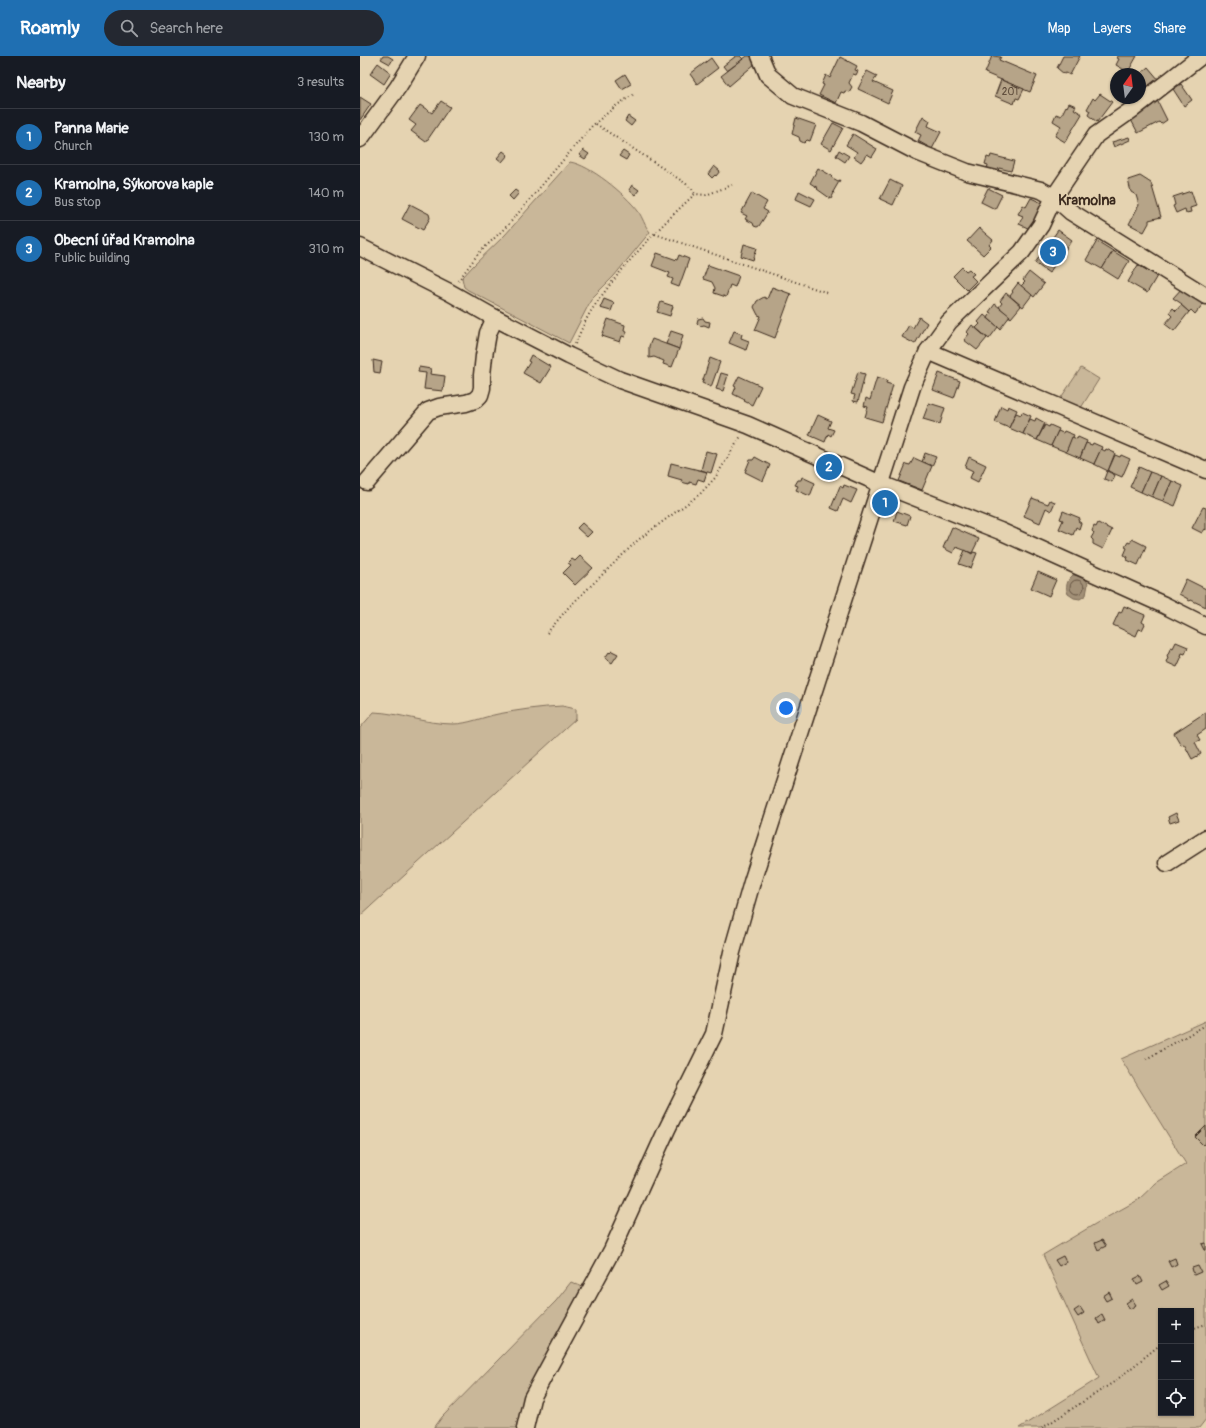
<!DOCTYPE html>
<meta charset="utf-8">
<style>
:root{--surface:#171b24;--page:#242831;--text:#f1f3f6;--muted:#9ea1a6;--line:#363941;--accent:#1f6fb2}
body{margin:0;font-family:Pangolin,sans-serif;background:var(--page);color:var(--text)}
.controls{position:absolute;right:12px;bottom:12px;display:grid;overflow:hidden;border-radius:0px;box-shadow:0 1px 3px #0004}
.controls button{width:36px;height:36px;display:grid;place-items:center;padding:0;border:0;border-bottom:1px solid var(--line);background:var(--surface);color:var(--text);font:20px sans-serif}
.compass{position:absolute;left:750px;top:12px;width:36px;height:36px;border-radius:50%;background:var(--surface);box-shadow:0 1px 3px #0004;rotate:14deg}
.you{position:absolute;left:426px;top:652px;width:14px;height:14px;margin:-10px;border:3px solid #fff;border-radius:50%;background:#1a73e8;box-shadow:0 0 0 6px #1a73e833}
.badge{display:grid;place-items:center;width:26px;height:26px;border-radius:50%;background:var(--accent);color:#fff;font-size:13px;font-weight:700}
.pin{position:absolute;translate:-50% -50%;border:2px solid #fff;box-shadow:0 1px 4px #0006}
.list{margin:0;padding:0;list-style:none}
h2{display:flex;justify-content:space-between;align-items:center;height:52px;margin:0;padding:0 16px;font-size:17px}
h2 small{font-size:13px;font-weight:400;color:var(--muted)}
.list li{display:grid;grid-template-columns:26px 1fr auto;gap:12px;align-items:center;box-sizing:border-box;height:56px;padding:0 16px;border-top:1px solid var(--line)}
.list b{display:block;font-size:15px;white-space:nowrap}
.list p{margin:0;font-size:13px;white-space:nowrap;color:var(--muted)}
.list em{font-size:13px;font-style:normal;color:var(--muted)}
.icon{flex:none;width:22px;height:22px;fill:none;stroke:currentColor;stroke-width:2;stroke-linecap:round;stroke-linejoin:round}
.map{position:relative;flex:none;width:846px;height:1372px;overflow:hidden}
header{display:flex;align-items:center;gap:24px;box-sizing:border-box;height:56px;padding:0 20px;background:var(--accent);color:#fff}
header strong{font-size:19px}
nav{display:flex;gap:22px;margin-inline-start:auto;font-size:14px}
.search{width:280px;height:36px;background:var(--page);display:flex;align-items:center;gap:10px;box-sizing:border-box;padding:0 14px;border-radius:22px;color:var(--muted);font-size:15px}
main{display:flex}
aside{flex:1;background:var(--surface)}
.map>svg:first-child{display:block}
.green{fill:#c9b799;stroke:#82705c;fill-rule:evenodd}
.water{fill:#a29077;stroke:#796753}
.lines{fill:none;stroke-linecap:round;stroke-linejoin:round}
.shore{stroke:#645342;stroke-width:1}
.building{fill:#b6a488;stroke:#3b2a1e}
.minor-casing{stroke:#3b2a1e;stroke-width:19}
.path{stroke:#3b2a1e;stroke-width:2;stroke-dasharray:1 3;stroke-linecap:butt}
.minor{stroke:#e5d3b1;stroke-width:16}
.labels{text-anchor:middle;stroke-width:3;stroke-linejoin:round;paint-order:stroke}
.number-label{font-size:10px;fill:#5a4838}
.quarter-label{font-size:14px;font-weight:bold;fill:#3b2a1e;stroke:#e5d3b1}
</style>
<header>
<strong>Roamly</strong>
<div class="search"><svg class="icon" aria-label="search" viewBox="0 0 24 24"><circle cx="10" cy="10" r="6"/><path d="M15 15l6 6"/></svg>Search here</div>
<nav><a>Map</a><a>Layers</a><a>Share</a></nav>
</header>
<main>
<aside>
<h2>Nearby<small>3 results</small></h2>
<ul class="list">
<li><span class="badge">1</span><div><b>Panna Marie</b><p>Church</p></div><em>130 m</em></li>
<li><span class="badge">2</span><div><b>Kramolna, Sýkorova kaple</b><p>Bus stop</p></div><em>140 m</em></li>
<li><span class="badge">3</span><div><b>Obecní úřad Kramolna</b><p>Public building</p></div><em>310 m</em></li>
</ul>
</aside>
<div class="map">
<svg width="846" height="1372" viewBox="0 0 846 1372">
<rect width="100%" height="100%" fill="#e5d3b1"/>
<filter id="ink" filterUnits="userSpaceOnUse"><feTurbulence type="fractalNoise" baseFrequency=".025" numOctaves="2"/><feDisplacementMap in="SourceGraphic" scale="8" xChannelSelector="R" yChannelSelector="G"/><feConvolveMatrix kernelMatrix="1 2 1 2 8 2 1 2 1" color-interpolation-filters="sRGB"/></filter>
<g filter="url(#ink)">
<g class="green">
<path d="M210 106C230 109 265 138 278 155 283 162 284 169 290 176L254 220 232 242 209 287 108 234 104 231 102 222 113 210 145 179Z"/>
<polygon points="721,312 739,323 719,355 700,343"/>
<path d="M202 650 216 653V663L0 860V672L14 656C40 657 66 668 93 668 108 668 123 661 138 658 159 654 180 651 202 650Z"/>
<path d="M846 965V1363L839 1372H659L739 1322 683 1199 735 1168 778 1144 796 1127 826 1108 761 1003ZM801 1255H831V1357H801Z"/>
<polygon points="211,1226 232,1235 163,1372 74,1372 82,1361 196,1245"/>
</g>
<path class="water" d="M713 519 720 520 726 523 728 528 726 539 720 543 714 542 708 538C705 531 707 524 713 519Z"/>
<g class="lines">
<circle class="shore" cx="717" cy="531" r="7"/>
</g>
<g class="building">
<polygon points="23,0 28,0 33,3 30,8 21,3"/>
<polygon points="376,0 380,0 383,3 367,15 363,10"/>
<polygon points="387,0 391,0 396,7 369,30 361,20"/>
<polygon points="632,0 641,1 639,4 677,20 670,36 625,17"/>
<polygon points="703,0 720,0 710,19 706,17 704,18 697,12"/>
<polygon points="758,0 777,0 768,16 756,9 759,3 757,2"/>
<polygon points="480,1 497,10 495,14 498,15 496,19 493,18 489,27 492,31 489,36 485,35 484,37 481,36 476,47 459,39 464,29 462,28 466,19 470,22"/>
<polygon points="351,2 358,12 337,28 330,18"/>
<polygon points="18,7 31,17 24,28 10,18"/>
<polygon points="788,11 799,24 780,41 780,18"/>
<polygon points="507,15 517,20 513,26 533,35 528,47 498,33"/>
<polygon points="265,18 271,28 262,33 256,24"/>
<polygon points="641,24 664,33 659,43 656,42 654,48 635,40"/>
<polygon points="821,28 832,44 824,50 813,33"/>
<polygon points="740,38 752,46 737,66 728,59 730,55 727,53 733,42 735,44"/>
<polygon points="0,41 11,48 0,64"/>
<polygon points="797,44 807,64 801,68 799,66 778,77 770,62 793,49 792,47"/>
<polygon points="81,45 90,51 66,86 51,75 56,69 49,64 60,49 72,57"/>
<polygon points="709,47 716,50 714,53 722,58 705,86 695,80 701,70 693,65 696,58 701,60 706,50 707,51"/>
<polygon points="268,60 275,65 271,70 265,65"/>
<polygon points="563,60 570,65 568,70 581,76 572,93 558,85 561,79 555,76"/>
<polygon points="436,62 456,69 450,85 447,84 444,87 440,85 439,81 432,78"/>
<polygon points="473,67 483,72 471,94 461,88"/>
<polygon points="493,78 517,93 512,101 507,98 501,106 494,101 497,96 486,89"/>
<polygon points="769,81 770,84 754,91 752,86"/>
<polygon points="223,94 229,98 225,103 219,99"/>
<polygon points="479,94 489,100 485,106 476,100"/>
<polygon points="143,95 148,99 142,106 137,102"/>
<polygon points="263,95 269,99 266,104 259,100"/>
<polygon points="631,99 654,105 651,115 639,112 638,115 627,113 628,109 625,108 627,101 630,102"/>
<polygon points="354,110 360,115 356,120 355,119 352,122 348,118"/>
<polygon points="458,112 472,120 471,121 478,125 480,124 473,136 474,137 471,143 457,133 458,132 450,127"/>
<polygon points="780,120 791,127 801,161 789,164 789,167 784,176 769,168 779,149 776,139 771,136 768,124"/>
<polygon points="530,124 542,130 533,149 520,143"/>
<polygon points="272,129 279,134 275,139 269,134"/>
<polygon points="628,132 642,139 635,153 621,146"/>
<polygon points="155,134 159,137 153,144 149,140"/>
<polygon points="439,135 455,143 451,150 436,143"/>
<polygon points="831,135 836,150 830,152 831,156 826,157 825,153 816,157 813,150 815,149 813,141"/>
<polygon points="392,137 407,146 403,153 408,156 399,170 397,171 394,170 393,167 385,163 387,160 381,157"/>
<polygon points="671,142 682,147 670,173 659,168 663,160 658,158 663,149 666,151"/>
<polygon points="50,148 69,158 70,162 63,174 42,163"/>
<polygon points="619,172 633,184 629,189 631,191 623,199 607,185"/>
<polygon points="698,174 712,184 689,217 675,207"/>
<polygon points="737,185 753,195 742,213 726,204"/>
<polygon points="384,188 397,192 393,204 381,200"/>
<polygon points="753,195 769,205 758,223 742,213"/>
<polygon points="297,197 317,204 319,199 329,203 319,231 311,228 313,223 308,221 310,217 292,210"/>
<polygon points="348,209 379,220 375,231 370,229 366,241 354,237 355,232 352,226 343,223"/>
<polygon points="778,209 797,220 787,237 768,226"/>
<polygon points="602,211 606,215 609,213 614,218 611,220 616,225 607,234 593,220"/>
<polygon points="669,216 684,228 674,241 661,230 665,226 663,224"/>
<polygon points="658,227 672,239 663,251 650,240 653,236 652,235"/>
<polygon points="412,231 431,238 415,282 395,274 401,260 398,259 394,251 397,245 404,241 407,243"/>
<polygon points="823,231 843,248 835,258 831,254 829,256 821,249 822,248 813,242"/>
<polygon points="646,237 661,250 651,262 639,251 642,247 640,245"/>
<polygon points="244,243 254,247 251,255 240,252"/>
<polygon points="301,246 313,250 310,260 297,256"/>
<polygon points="635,248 650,260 640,273 628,262 631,257 629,256"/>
<polygon points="821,249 829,256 814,275 805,268 812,260 809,257 813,252 816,255"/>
<polygon points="624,259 638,271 629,283 616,272 620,268 618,266"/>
<polygon points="559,261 567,267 555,288 542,281 549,269 553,272"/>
<polygon points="343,262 345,265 350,266 349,271 344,269 340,270 337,267 338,263"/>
<polygon points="248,263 265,269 264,274 267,275 265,281 262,280 260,286 242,280"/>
<polygon points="612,269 627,282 617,294 604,284 609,278 607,276"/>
<polygon points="311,275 323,279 319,293 306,288"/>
<polygon points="374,275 382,278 381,282 389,285 386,294 369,287"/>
<polygon points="292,283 319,293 312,311 303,308 304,305 294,301 289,302 289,290"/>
<polygon points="171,299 191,311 181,327 163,317 170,306 168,305"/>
<polygon points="350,302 360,306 351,331 342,327"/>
<polygon points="13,304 22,306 20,317 14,316"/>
<polygon points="59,311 71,313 70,318 85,320 83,335 64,333 66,317 58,316"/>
<polygon points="498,316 505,318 498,346 493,345 495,339 491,338"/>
<polygon points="361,317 368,319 363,335 356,333"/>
<polygon points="579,317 600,325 594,342 573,334"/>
<polygon points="379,320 401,330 392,349 384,345 385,344 373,338 376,331 374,330"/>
<polygon points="517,321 527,324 526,327 533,329 522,366 505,361 508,351 504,350 506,342 510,344"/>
<polygon points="569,347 585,352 580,368 563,363"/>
<polygon points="641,350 647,353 648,350 657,354 649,372 635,366"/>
<polygon points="662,356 671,360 663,378 649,372 656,357 661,359"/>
<polygon points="458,359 471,365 468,372 474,374 471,380 468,378 465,386 449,379"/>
<polygon points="676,362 685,367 677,384 663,378 670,363 675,365"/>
<polygon points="685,369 689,371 690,369 699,373 691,390 677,384"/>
<polygon points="698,375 703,377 704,375 714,379 706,396 691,390"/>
<polygon points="712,381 717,383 718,381 727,385 720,402 706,396"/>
<polygon points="726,387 732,389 733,387 742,391 734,408 720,402"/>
<polygon points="741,393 745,395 746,393 755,397 748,415 734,408"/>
<polygon points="346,395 357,398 351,417 341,414"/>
<polygon points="565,397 576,401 572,410 562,406"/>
<polygon points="755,399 760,401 761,399 770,403 762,421 748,415"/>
<polygon points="395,401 410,409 403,425 385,416 390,404 393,404"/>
<polygon points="609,401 626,409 618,426 610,422 613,415 605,411"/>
<polygon points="554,402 572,410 562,434 539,425 546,408 550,409"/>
<polygon points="311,407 347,416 344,425 338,423 336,428 329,426 329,428 321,426 322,424 308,420"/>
<polygon points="779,411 790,416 781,436 770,431"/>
<polygon points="747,415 755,419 752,426 744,423"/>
<polygon points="790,416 801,420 792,441 781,436"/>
<polygon points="801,420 812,425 803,445 792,441"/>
<polygon points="442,421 455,427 450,440 436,434 438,430 435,429 438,424 441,424"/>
<polygon points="812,425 823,430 815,450 803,445"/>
<polygon points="484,429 497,434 491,447 483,443 478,455 471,452 480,430 483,432"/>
<polygon points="672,442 688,448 690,444 695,446 691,455 686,452 680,467 664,460"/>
<polygon points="524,443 529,445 526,452 521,449"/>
<polygon points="843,451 846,452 846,474 845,473 842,477 832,472"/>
<polygon points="537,455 550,460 547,469 534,465"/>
<polygon points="703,455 720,462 718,465 721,467 719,473 716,471 713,479 699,473 703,464 700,463"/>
<polygon points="222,467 232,476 227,481 217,472"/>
<polygon points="738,467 752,474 743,493 733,488 733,484 731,482 734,477 732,475 734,470 736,471"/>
<polygon points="592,471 619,483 612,497 596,491 593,497 583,492"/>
<polygon points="772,483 786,490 778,509 767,504 768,501 764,499 767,492 765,491 768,486 770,487"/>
<polygon points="605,494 612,498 613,496 617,497 611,512 599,508"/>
<polygon points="220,500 233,512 215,529 203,517 211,509 208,507 212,503 215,505"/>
<polygon points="678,516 696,524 689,540 671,532"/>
<polygon points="826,523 846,533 846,551 831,544 830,545 828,544 828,543 819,538"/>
<polygon points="764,550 785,559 782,566 785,568 782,574 779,573 776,580 753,569 759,556 761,557"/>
<polygon points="816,586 828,591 825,598 822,597 821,600 822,600 817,611 806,606 808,601 807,600 811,591 813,592"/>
<polygon points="252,595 258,598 252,607 245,602 249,596 250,597"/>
<polygon points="846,656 846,673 837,679 840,684 835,686 841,698 832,703 824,688 821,689 814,677"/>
<polygon points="816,757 819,764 810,767 808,761"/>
<polygon points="846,1070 846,1086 843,1089 835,1081"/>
<polygon points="742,1184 746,1190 738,1194 735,1187"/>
<polygon points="846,1187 846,1194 845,1194 842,1188"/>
<polygon points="703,1200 706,1206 699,1210 695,1204"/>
<polygon points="815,1202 817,1208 811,1211 808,1205"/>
<polygon points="838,1210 841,1216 834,1219 832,1212"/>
<polygon points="780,1220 783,1226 777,1229 774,1223"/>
<polygon points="806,1225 809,1230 802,1234 799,1229"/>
<polygon points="749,1236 752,1242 746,1245 743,1240"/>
<polygon points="772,1243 776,1249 770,1253 766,1247"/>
<polygon points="720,1251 724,1257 718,1261 714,1255"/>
<polygon points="742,1258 745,1264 739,1268 736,1262"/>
</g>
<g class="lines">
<g class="minor-casing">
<g id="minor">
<polyline points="400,0 408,19 433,40 501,67 557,96 607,116 681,134 694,141 711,156 846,240"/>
<polyline points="0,83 38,31 57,0"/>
<polyline points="0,191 89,236 135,262 209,300 260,324 388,369 521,428 640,475 804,549 846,570"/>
<polyline points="568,295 846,414"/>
<polyline points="7,426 68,355 79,351 106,347 115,344 120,339 122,332 122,319 124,300 128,277 135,262"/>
<polyline points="807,807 846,782"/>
<polyline points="165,1372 172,1342 252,1194 307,1073 354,978 372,896 392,826 552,331 568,295 589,266 662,196 681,169 694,141 736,79 773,53 841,0"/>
</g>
</g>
<g class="path">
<polyline points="236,68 325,127 332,133 335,138"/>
<polyline points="295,178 468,237"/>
<polyline points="98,225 118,198 149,168 232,70 257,49 273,39"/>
<path d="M215 288C220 277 225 265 231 255 260 212 297 173 335 138L346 139 372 129"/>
<polyline points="187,577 208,552 278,484 340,438 355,422 381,380"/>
<polyline points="786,1003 846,969"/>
<polyline points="831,1273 846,1268"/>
<polyline points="682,1372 754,1326 801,1288"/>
</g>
<use href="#minor" class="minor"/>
</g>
</g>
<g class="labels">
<g class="number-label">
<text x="650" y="39">201</text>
</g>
<g class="quarter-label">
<text x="727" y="149">Kramolna</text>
</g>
</g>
</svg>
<div class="controls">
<button>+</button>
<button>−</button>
<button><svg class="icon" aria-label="locate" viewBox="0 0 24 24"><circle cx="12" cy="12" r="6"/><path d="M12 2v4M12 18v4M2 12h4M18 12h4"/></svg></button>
</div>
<svg class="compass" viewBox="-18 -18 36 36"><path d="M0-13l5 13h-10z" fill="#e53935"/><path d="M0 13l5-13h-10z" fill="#9ea1a6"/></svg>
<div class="you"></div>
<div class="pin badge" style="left:525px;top:447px">1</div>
<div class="pin badge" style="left:469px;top:411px">2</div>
<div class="pin badge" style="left:693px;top:196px">3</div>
</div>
</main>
